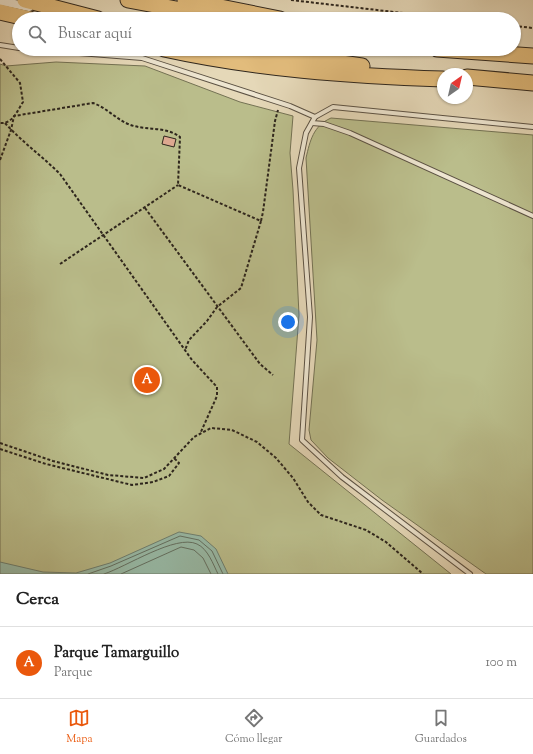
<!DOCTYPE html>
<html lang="es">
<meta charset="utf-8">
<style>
:root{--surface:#fff;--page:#f6f6f6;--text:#222;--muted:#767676;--line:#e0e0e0;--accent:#ea580c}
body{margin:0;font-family:"Sorts Mill Goudy",serif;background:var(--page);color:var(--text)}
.compass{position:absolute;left:437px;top:68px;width:36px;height:36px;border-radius:50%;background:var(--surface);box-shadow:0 1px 3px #0004;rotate:34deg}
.you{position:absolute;left:288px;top:322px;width:14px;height:14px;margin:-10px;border:3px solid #fff;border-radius:50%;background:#1a73e8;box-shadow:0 0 0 6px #1a73e833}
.badge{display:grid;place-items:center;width:26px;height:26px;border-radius:50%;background:var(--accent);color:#fff;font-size:13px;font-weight:700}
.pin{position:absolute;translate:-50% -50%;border:2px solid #fff;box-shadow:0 1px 4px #0006}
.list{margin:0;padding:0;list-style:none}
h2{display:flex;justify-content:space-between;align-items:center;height:52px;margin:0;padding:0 16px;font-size:17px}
h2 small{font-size:13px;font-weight:400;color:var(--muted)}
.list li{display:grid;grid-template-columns:26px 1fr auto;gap:12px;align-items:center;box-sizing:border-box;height:72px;padding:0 16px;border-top:1px solid var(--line)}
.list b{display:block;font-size:15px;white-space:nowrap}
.list p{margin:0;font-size:13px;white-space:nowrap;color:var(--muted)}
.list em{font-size:13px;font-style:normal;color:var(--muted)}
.icon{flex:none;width:22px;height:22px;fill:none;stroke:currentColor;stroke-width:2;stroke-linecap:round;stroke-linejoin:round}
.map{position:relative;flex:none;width:533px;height:574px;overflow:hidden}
.search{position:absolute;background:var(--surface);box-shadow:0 1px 3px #0004;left:12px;right:12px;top:12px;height:44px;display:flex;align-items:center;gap:10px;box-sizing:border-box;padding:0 14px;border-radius:22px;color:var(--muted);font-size:15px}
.sheet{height:124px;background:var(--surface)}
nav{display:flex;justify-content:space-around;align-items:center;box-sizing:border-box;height:56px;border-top:1px solid var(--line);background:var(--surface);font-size:11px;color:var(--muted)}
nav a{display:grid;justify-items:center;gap:2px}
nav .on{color:var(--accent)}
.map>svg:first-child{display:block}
.green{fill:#babd8b;stroke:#747254}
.water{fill:#98bba8;stroke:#6e7f70}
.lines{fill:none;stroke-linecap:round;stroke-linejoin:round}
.shore{stroke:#637062;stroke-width:1}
.building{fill:#dda890;stroke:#2e261d}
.lane-casing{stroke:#5c5244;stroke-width:6}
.street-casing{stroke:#5c5244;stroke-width:10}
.highway-casing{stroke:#2e261d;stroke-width:17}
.path{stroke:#2e261d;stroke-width:2;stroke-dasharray:3 2;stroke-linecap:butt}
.lane{stroke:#eee6d1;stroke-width:4}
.street{stroke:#eee6d1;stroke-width:8}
.highway{stroke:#e2bc7c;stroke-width:15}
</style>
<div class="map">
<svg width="533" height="574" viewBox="0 0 533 574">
<rect width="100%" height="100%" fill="#e5d8b8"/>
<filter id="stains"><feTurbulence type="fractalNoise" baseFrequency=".005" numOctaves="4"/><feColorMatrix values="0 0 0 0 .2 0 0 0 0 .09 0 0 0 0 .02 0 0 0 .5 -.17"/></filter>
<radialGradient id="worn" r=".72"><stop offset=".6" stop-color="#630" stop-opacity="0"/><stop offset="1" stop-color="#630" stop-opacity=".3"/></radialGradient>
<g class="green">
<polygon points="56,62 145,66 240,102 293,116 290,153 293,190 299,315 289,444 451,574 0,574 0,64 6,66"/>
<path d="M331 118 533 135V574H486L382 500 328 458 311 440 309 430 317 340 306 158C310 141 313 126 331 118Z"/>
</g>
<polygon class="water" points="179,532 201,536 216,549 228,574 0,574 0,562 43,572 76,573 110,563"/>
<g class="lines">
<g class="shore">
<polyline points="88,574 111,566 180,536 199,540 212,551 223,574"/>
<path d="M104 574C126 567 176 534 197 544 208 549 213 564 218 574"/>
<polyline points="121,574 181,547 194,550 203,558 211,574"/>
</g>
</g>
<polygon class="building" points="164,136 176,139 174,147 162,144"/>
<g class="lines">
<g class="lane-casing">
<g id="lane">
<polyline points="0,45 19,48"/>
<polyline points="29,49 142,58 290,106 315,117"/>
<polyline points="312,123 324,124 350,133 533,216"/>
<polyline points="470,574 342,477 302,440 310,317 299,168 306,133 315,117 333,107 533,127"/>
</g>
</g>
<g class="street-casing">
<polyline id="street" points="0,1 29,7"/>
</g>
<g class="highway-casing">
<g id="highway">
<polyline points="25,0 98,19"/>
<polyline points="128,0 229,19"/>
<polyline points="185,0 280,19"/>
<polyline points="0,12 30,19"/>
<path d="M164 49C255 69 349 76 443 79"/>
<polyline points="244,49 362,66"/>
<polyline points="437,49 533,56"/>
<polyline points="467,77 533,83"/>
</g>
</g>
<g class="path">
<polyline points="291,0 454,19"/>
<polyline points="514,26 533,28"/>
<path d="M0 59 20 83 23 102C17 111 13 124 0 123"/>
<path d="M5 123C22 142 42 156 60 174L192 360 217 387V396L200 434"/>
<path d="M0 160 11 130 14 116 93 103C108 108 118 122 134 126 149 130 167 127 180 137L178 185 261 221 241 288 217 307 207 321 189 340 185 350"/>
<polyline points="145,208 260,364 273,375"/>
<polyline points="261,221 263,212 275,121 278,110"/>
<polyline points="60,264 178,185"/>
<polyline points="0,443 53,461 108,475 144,478 164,469 194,437 211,428 232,430 257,442 276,458 293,478 308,502 321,515 366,530 386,542 423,574"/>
<polyline points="0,449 46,464 132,485 153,482 169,476 179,463 174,458"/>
</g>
<use href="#lane" class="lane"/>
<use href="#street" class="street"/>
<use href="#highway" class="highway"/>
</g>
<rect width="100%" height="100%" filter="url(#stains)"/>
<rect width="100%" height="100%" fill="url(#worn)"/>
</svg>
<svg class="compass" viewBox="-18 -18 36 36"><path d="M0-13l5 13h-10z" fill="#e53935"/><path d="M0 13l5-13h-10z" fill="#767676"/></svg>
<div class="you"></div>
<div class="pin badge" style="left:147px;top:380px">A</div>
<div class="search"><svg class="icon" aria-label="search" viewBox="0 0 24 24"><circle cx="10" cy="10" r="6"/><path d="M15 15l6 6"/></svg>Buscar aquí</div>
</div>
<section class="sheet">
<h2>Cerca<small></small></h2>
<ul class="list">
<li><span class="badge">A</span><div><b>Parque Tamarguillo</b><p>Parque</p></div><em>100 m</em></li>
</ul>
</section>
<nav>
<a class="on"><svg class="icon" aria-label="map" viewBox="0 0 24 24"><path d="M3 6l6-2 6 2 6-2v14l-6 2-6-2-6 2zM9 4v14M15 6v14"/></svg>Mapa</a>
<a><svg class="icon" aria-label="directions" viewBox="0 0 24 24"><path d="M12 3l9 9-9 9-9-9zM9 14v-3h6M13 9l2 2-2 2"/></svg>Cómo llegar</a>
<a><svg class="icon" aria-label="saved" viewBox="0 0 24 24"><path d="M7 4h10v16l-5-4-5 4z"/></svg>Guardados</a>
</nav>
